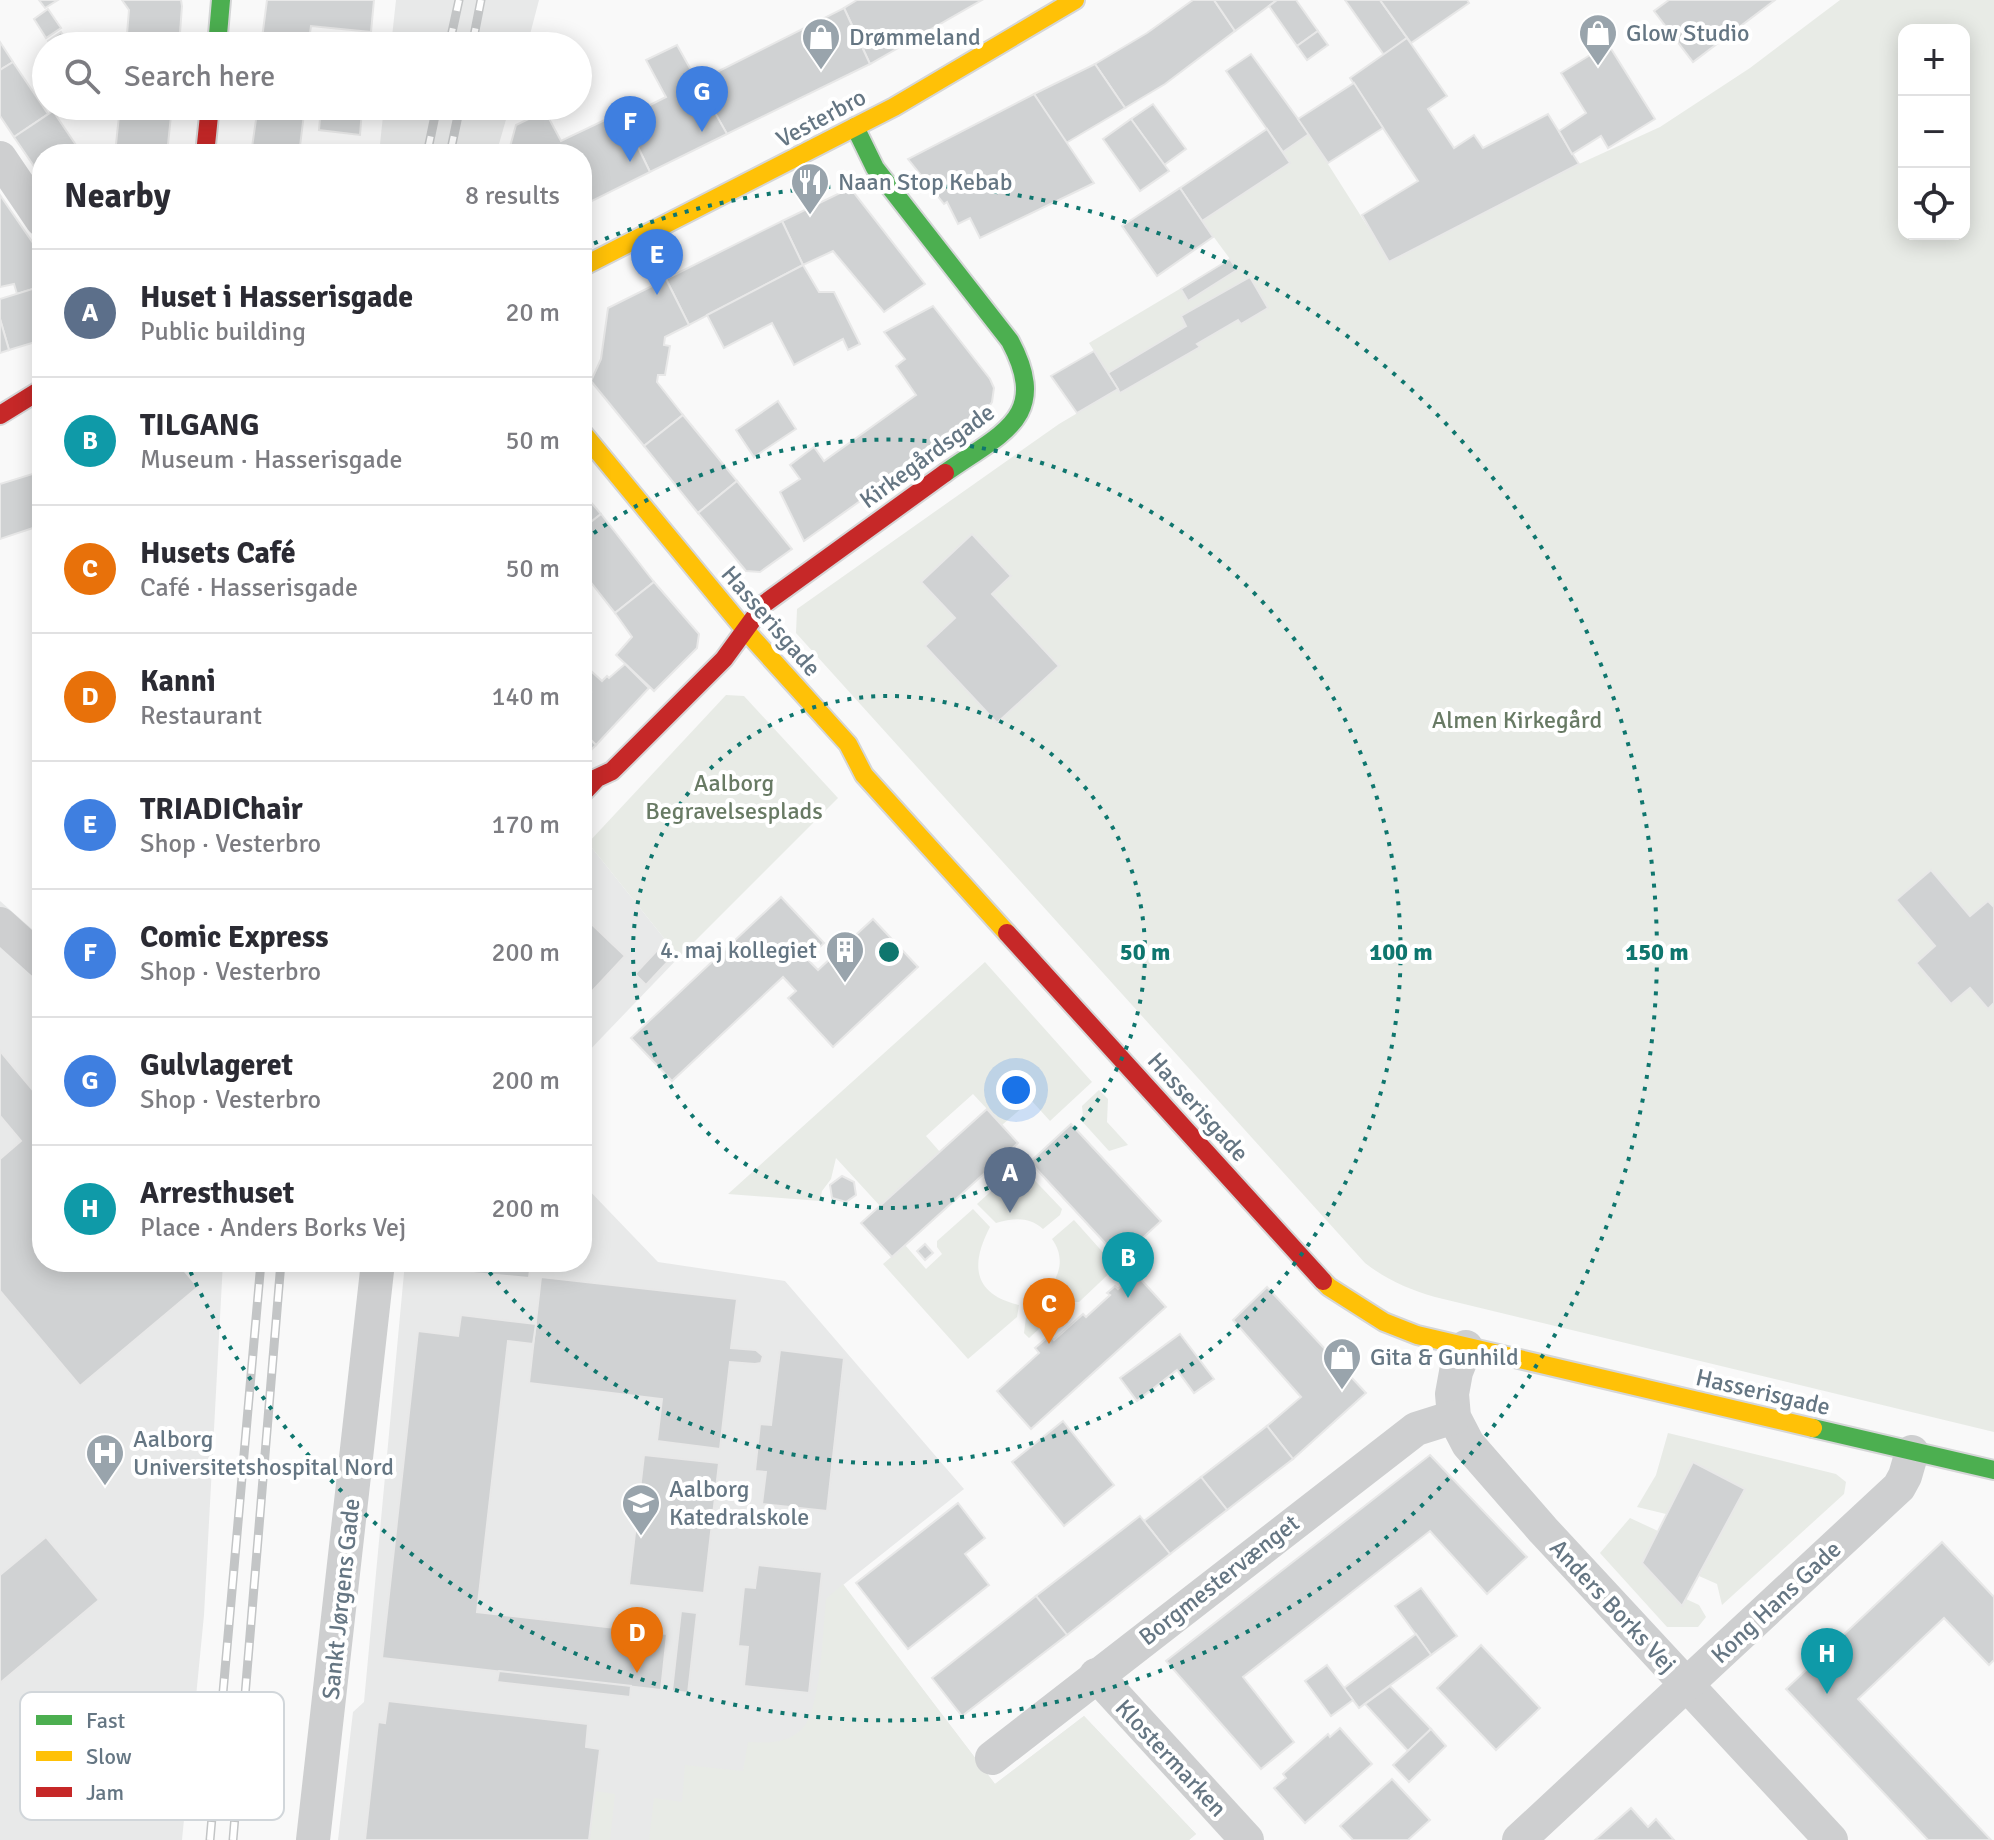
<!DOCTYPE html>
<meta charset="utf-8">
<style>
:root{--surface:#fff;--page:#f7f7f7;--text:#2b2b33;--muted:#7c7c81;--line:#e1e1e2;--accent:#b45309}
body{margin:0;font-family:Signika,sans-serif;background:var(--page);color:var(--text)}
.controls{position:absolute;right:24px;top:24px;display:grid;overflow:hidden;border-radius:16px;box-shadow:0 4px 20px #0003}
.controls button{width:72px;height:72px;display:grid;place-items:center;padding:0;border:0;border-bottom:2px solid var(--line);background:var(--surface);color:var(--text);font:40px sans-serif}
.you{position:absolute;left:1016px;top:1090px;width:28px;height:28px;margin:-20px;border:6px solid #fff;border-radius:50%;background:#1a73e8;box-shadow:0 0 0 12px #1a73e833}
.badge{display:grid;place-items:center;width:52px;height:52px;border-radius:50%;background:var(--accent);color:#fff;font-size:26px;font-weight:700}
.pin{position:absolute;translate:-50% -66px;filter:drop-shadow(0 2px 4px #0008)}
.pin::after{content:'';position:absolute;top:42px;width:28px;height:24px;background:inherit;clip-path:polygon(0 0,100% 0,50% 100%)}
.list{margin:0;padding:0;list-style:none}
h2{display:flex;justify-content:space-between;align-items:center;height:104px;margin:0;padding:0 32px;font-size:34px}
h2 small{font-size:26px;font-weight:400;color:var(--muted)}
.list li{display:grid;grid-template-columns:52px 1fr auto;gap:24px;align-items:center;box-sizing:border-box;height:128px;padding:0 32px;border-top:2px solid var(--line)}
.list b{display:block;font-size:30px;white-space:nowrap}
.list p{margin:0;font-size:26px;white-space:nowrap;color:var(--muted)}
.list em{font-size:26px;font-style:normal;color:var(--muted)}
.icon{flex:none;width:44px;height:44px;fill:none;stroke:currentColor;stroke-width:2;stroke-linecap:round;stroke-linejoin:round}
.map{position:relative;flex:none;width:1994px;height:1840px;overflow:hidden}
.search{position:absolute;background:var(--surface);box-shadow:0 4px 20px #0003;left:32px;top:32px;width:560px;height:88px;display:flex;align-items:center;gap:20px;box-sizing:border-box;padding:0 28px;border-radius:44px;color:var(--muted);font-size:30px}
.panel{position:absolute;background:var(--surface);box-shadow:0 4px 20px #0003;left:32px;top:144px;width:560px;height:1128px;border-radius:32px}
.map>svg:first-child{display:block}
.built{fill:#e8e9e9}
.green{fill:#e8ebe6;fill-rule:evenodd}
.building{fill:#d0d2d3;stroke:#e8e8e8;stroke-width:2}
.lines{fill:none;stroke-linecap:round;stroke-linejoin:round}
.fast-casing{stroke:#d5d6d7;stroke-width:22}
.slow-casing{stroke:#d5d6d7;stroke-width:22}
.jam-casing{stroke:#d5d6d7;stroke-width:22}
.street{stroke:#cecfd0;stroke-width:34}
.fast{stroke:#4caf50;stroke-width:18}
.slow{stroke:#ffc107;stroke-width:18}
.jam{stroke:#c62828;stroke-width:18}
.rail-casing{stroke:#c3c5c6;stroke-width:9}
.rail{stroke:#fff;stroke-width:6;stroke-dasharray:18;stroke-linecap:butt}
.ring{fill:none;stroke:#0f766e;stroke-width:4;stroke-dasharray:4 8}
.labels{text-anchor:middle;stroke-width:8;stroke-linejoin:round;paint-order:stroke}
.poi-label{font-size:24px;fill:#657683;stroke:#fff;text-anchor:start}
.street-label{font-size:24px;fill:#657683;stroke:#fff}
.park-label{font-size:24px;fill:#687a64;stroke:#fff}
.key{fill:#fff;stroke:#d1d6da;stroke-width:2}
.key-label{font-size:22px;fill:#657683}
.centre{fill:#0f766e;stroke:#fff;stroke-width:4}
.ring-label{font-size:24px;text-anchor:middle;font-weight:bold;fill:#0f766e;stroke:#fff;stroke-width:8;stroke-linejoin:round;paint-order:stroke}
</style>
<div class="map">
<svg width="1994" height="1840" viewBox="0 0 1994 1840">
<rect width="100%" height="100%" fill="#f9f9f9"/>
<g class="built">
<polygon points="396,0 539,0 527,46 391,46"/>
<polygon points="384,106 510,106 496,154 379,154"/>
<polygon points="592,848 679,957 582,1058 582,858"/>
<polygon points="0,901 42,938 42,1262 223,1262 204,1615 182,1840 0,1840"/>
<polygon points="582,1183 658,1262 785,1281 964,1489 843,1585 995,1784 1084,1716 1196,1834 1189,1840 338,1840 353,1712 364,1702 405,1262 582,1262"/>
</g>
<g class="green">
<path d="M1840 0H1994V1432L1435 1297C1408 1289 1387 1280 1365 1263L796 633 797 609 1059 424 1118 389 1121 393 1200 347 1197 344 1238 320 1242 324 1268 308 1250 277 1181 316 1186 326 1108 373 1089 343 1230 259 1202 221 1290 163 1283 152 1309 134 1390 262 1579 164 1660 127 1750 68ZM1904 30H1964V234H1904Z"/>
<polygon points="726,695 744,696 838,798 679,957 588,843"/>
<polygon points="985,962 1092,1082 1050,1121 1031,1100 1002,1125 973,1094 926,1136 940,1152 880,1206 836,1158 831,1179 822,1191 820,1201 728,1194"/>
<polygon points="1099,1090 1108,1099 1107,1122 1128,1145 1109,1151 1080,1119 1083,1116 1082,1106"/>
<path d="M1020 1165 1062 1209 1060 1215 1043 1229C1029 1216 1013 1218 996 1223L977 1204Z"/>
<path d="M973 1209 990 1227C970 1265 973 1294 1019 1305L1017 1317 968 1359 883 1264 905 1245 926 1269 942 1254 937 1247V1241Z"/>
<path d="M1074 1220 1116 1267 1079 1302H1065L1051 1285C1062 1271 1063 1254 1052 1239Z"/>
<polygon points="1048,1292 1062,1308 1029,1338 1024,1333 1028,1300 1039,1298"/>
<polygon points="1668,1433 1836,1474 1846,1482 1844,1494 1722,1605 1717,1584 1699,1576 1745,1489 1694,1462 1666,1514 1637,1507 1656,1475"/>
<polygon points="1630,1518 1658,1531 1642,1563 1681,1605 1686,1599 1699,1605 1706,1617 1698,1627 1667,1627 1600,1553"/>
<path d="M843 1584 995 1784 1084 1716 1196 1834 1189 1840H649L654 1798 682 1802 685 1765 743 1771 748 1742C767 1743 787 1744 802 1729 821 1711 823 1627 826 1599Z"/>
<polygon points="595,1791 615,1794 610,1840 589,1840"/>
</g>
<g class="building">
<polygon points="39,0 58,0 45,8"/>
<polygon points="122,0 181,0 182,6 179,46 126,46 129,10"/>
<polygon points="267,0 374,0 371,32 311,26 308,46 261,46"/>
<polygon points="857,0 982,0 870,64 844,8"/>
<polygon points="1193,0 1214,0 1235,31 1165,84 1125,108 1095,64 1147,33"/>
<polygon points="1214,0 1277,0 1235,31"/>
<polygon points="1277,0 1296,0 1318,31 1297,46 1269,6"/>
<polygon points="1345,0 1380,0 1407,38 1384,55"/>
<polygon points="1380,0 1467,0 1469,3 1411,43"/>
<polygon points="1669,0 1775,0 1693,62 1654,11"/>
<polygon points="844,8 870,64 727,134 697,82"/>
<polygon points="48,9 61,28 46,38 34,19"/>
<polygon points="1318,31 1328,45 1307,60 1297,46"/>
<polygon points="61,32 63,35 70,46 52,46 48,41"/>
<polygon points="1407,38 1447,96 1428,109 1454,148 1474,135 1483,148 1548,114 1579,164 1389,262 1362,215 1418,181 1350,78"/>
<polygon points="0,42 13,62 0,70"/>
<polygon points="1608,44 1655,119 1608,148 1601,136 1572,154 1559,131 1586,113 1561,73"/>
<polygon points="677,45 727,134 650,172 624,118 666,97 646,60"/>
<polygon points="1251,54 1309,134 1283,152 1226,71"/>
<polygon points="13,62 48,114 14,137 0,116 0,70"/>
<polygon points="1095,64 1125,108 1066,143 1034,94"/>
<polygon points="1354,83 1383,128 1328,163 1298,119"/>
<polygon points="1034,94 1094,183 980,238 970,218 958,224 947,202 944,204 908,159"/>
<polygon points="1153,104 1186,149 1164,165 1131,119"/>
<polygon points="120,106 172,106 167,154 115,154"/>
<polygon points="258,106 305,106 299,154 251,154"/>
<polygon points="321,106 362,110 360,135 319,130"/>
<polygon points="53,111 82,154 42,154 42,178 14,137"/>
<polygon points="545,111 561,141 611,117 615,122 624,118 650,172 582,206 582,154 508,154 516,125"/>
<polygon points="1131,119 1169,171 1140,191 1103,139"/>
<polygon points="1267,129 1290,163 1202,221 1180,188"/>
<polygon points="1180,188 1213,237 1157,276 1122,226"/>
<polygon points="844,191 854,193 925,284 884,312 833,251 803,265 782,221"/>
<polygon points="0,195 42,256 42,276 37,278 39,287 17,294 14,284 0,287"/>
<polygon points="782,221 803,265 689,325 666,279"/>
<polygon points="1230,259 1237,270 1188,301 1181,289"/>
<polygon points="803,265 819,292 834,292 860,344 848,350 843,339 794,365 772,323 724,348 707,315"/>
<polygon points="1250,277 1268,308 1241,324 1238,320 1197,344 1200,347 1120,393 1108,373 1186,326 1181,316"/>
<polygon points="666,279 689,325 665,337 664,345 670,346 665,375 658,375 657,382 683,415 644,446 591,381 601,359 608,308"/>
<polygon points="42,286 42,340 9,350 0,319 0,299"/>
<polygon points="933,306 990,379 994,388 992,402 985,412 804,541 780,492 800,479 790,465 814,447 824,461 916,395 896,366 905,359 884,332"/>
<polygon points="0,319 9,350 0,353"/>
<polygon points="1094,351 1118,389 1077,413 1051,376"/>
<polygon points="778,401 796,429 754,457 736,430"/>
<polygon points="683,415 737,481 698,513 644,446"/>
<polygon points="42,471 42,525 0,539 0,484"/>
<polygon points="737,481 792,549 760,572 746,571 698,513"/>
<polygon points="582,492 601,514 582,529"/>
<polygon points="601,514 654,582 615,613 582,571 582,529"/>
<polygon points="972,534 1011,576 992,594 1059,666 997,723 925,646 955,618 921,582"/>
<polygon points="654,582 699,634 697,648 654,691 616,655 632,637 615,613"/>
<polygon points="625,664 649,688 596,745 582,731 582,701 591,692 582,682 592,672 602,681 607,676 609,678"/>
<polygon points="582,731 596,745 582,759"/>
<polygon points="1931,870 1970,916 1988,901 1994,907 1994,1003 1988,1009 1970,988 1951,1004 1916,963 1935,946 1896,900"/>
<polygon points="781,897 824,943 807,959 818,970 873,919 918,967 833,1047 788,998 796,991 783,977 672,1081 631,1038"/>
<polygon points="582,915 625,956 582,1002"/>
<polygon points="662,945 674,955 646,985 635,974"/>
<polygon points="0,1051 42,1101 42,1262 177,1262 198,1287 80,1386 0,1291 0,1159 21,1141 0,1116"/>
<polygon points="987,1109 1018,1143 892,1257 861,1223"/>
<polygon points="1071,1124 1161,1221 1120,1259 1030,1162"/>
<polygon points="842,1176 854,1182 856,1195 846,1202 832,1198 830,1185"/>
<polygon points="925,1244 933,1253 925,1260 917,1251"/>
<polygon points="463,1262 531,1262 529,1278 462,1272"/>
<polygon points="1135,1273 1166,1307 1031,1429 997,1391 1039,1353 1035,1348 1050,1335 1054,1340 1083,1314 1086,1317 1110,1295 1107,1293 1115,1286 1118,1289"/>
<polygon points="541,1277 737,1299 731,1348 756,1350 763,1356 761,1363 755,1364 730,1362 720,1449 657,1441 662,1399 529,1383"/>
<polygon points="1267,1287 1366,1393 1293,1459 1267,1426 1301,1397 1233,1320"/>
<polygon points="461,1315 536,1324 533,1344 508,1341 477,1612 667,1634 661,1690 382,1658 418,1331 458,1336"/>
<polygon points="1180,1334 1214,1379 1194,1393 1177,1370 1137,1401 1120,1378"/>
<polygon points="780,1350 844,1358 827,1511 762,1504 766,1472 755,1471 760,1424 771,1425"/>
<polygon points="1063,1421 1114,1485 1064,1526 1012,1462"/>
<polygon points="1267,1426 1293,1459 1227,1510 1201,1477"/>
<polygon points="644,1455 719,1463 704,1593 629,1585"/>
<polygon points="1430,1455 1527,1557 1487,1594 1430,1531 1243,1677 1294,1742 1261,1769 1166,1661"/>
<polygon points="1693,1462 1745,1489 1682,1606 1642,1563"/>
<polygon points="1201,1477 1227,1510 1170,1554 1144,1521"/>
<polygon points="958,1503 985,1538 965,1554 989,1585 908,1649 856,1583"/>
<polygon points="1140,1516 1170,1554 1067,1635 1036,1596"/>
<polygon points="46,1537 99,1600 0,1683 0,1575"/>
<polygon points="1942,1542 1994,1597 1994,1660 1989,1665 1944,1618 1858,1699 1991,1840 1928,1840 1786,1689"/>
<polygon points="758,1565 822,1572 809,1693 744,1686 748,1647 738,1646 744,1587 755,1588"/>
<polygon points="1421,1588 1457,1636 1431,1655 1395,1606"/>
<polygon points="1036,1596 1067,1635 962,1716 932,1678"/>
<polygon points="681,1611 697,1613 688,1693 672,1691"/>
<polygon points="1416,1634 1431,1655 1359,1708 1344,1688"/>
<polygon points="1481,1645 1540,1708 1496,1750 1437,1688"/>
<polygon points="1327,1665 1353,1700 1331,1716 1305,1681"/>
<polygon points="499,1671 631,1686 630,1697 497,1682"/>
<polygon points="1390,1686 1431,1729 1408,1751 1365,1704"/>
<polygon points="388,1701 588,1724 586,1747 600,1749 589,1840 365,1840 378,1722 385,1723"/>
<polygon points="1340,1728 1372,1764 1305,1823 1274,1788 1286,1778 1283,1774 1328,1734 1330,1737"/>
<polygon points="1431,1729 1446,1746 1409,1782 1393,1765"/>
<polygon points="1392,1779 1430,1820 1408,1840 1353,1840 1340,1826"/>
<polygon points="1631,1808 1648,1827 1656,1819 1674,1840 1595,1840"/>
</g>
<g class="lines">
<g class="fast-casing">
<g id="fast">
<polyline points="217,46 221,0"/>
<path d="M855 127 875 168 1010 341C1051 418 1001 433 945 473"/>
<polyline points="1813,1428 1994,1470"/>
</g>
</g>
<g class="slow-casing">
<g id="slow">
<polyline points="582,267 894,107 1075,0"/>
<polyline points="582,432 746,631 848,744 864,775 1007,933"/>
<polyline points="1323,1281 1329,1287 1384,1322 1417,1335 1813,1428"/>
</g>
</g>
<g class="jam-casing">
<g id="jam">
<polyline points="205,154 210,106"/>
<polyline points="0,415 42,389"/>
<polyline points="582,794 597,778 612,771 724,659 764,604 945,473"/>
<polyline points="1007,933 1323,1281"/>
</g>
</g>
<g class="street">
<polyline points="0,158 42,220"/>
<polyline points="0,924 42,962"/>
<polyline points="1466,1347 1456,1372 1452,1394 1454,1417 1468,1444 1543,1530 1831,1840"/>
<polyline points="1096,1675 1247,1840"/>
<polyline points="992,1758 1416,1429 1454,1417"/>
<polyline points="313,1840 378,1262"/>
<polyline points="1519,1840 1899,1487 1905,1476 1912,1452"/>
</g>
<use href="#fast" class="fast"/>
<use href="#slow" class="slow"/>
<use href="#jam" class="jam"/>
<g class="rail-casing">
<g id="rail">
<polyline points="449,46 459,0"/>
<polyline points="472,46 481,0"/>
<polyline points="427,154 437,106"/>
<polyline points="450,154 460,106"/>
<polyline points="210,1840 261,1262"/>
<polyline points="233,1840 281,1262"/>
</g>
</g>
<use href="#rail" class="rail"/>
</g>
<g class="ring">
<circle cx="889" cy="952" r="256"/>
<path d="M584 540A512 512 0 1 1 483 1264"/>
<path d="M583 248A768 768 0 1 1 187 1264"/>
</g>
<defs>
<g id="shop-pin" transform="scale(2)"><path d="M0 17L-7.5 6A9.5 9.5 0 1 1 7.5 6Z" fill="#99a4ac" stroke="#fff"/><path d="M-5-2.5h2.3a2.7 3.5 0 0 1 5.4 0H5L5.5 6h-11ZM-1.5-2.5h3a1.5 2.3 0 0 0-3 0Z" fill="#fff"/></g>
<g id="restaurant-pin" transform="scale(2)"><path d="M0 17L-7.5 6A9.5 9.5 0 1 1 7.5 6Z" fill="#99a4ac" stroke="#fff"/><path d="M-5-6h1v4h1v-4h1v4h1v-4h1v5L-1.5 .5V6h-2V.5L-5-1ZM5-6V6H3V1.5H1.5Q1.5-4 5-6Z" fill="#fff"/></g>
<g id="building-pin" transform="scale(2)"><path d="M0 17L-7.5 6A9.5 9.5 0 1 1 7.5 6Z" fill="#99a4ac" stroke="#fff"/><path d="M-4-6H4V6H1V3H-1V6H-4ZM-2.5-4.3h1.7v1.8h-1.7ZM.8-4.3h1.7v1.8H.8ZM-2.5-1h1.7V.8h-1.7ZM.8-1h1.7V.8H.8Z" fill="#fff"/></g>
<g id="hospital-pin" transform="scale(2)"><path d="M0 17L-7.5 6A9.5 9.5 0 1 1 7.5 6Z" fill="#99a4ac" stroke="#fff"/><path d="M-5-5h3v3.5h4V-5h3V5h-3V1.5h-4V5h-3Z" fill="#fff"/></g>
<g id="school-pin" transform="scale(2)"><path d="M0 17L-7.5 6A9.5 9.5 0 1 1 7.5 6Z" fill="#99a4ac" stroke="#fff"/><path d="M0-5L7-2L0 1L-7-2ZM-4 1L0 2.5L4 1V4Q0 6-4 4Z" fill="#fff"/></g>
</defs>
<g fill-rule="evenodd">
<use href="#shop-pin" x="1598" y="33"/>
<use href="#shop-pin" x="821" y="37"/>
<use href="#restaurant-pin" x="810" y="182"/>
<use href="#building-pin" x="845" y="950"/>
<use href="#shop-pin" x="1342" y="1357"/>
<use href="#hospital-pin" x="105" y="1453"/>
<use href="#school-pin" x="641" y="1503"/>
</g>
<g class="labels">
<g class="poi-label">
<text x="1626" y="41">Glow Studio</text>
<text x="849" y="45">Drømmeland</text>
<text x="838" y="190">Naan Stop Kebab</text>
<text x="817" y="958" text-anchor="end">4. maj kollegiet</text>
<text x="1370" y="1365">Gita &amp; Gunhild</text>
<text x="133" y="1447">Aalborg<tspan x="133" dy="28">Universitetshospital Nord</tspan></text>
<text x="669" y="1497">Aalborg<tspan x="669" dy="28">Katedralskole</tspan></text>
</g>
<g class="street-label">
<text transform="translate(821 118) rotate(-28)" y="8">Vesterbro</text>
<text transform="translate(927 456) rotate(-36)" y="8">Kirkegårdsgade</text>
<text transform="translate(771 621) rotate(49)" y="8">Hasserisgade</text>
<text transform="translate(1198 1107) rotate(48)" y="8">Hasserisgade</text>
<text transform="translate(1763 1392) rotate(13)" y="8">Hasserisgade</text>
<text transform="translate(1219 1580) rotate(-38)" y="8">Borgmestervænget</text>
<text transform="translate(341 1599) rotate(-84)" y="8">Sankt Jørgens Gade</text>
<text transform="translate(1776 1602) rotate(-43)" y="8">Kong Hans Gade</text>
<text transform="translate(1613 1606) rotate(47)" y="8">Anders Borks Vej</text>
<text transform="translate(1171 1758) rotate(47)" y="8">Klostermarken</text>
</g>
<g class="park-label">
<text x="1517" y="728">Almen Kirkegård</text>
<text x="734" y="791">Aalborg<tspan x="734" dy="28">Begravelsesplads</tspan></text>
</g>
</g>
<rect x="20" y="1692" width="264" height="128" rx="12" class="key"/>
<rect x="36" y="1715" width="36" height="10" fill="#4caf50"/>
<rect x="36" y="1751" width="36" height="10" fill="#ffc107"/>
<rect x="36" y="1787" width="36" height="10" fill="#c62828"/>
<g class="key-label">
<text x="86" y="1728">Fast</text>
<text x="86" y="1764">Slow</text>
<text x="86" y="1800">Jam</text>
</g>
<circle cx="889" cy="952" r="12" class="centre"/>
<g class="ring-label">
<text x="1145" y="960">50 m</text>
<text x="1401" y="960">100 m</text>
<text x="1657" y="960">150 m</text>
</g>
</svg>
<div class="controls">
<button>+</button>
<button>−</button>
<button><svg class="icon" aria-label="locate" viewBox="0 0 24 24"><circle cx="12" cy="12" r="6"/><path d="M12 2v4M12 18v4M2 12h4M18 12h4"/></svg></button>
</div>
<div class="you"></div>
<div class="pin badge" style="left:1010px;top:1213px;background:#5c6f8a">A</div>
<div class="pin badge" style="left:1128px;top:1298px;background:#0f9aa8">B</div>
<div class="pin badge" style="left:1049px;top:1344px;background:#e8710a">C</div>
<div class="pin badge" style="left:637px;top:1673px;background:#e8710a">D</div>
<div class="pin badge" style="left:657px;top:295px;background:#3f7fe0">E</div>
<div class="pin badge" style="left:630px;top:162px;background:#3f7fe0">F</div>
<div class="pin badge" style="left:702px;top:132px;background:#3f7fe0">G</div>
<div class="pin badge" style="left:1827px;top:1694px;background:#0f9aa8">H</div>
<div class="search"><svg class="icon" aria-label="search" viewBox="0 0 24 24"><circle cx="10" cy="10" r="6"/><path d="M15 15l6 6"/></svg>Search here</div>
<section class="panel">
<h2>Nearby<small>8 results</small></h2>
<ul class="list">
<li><span class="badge" style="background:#5c6f8a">A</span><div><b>Huset i Hasserisgade</b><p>Public building</p></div><em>20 m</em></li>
<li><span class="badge" style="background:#0f9aa8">B</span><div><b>TILGANG</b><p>Museum · Hasserisgade</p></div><em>50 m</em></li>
<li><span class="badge" style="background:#e8710a">C</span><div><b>Husets Café</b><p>Café · Hasserisgade</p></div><em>50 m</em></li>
<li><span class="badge" style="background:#e8710a">D</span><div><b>Kanni</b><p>Restaurant</p></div><em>140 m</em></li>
<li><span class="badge" style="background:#3f7fe0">E</span><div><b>TRIADIChair</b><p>Shop · Vesterbro</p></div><em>170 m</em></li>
<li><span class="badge" style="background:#3f7fe0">F</span><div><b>Comic Express</b><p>Shop · Vesterbro</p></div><em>200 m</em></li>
<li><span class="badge" style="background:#3f7fe0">G</span><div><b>Gulvlageret</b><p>Shop · Vesterbro</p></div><em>200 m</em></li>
<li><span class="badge" style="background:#0f9aa8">H</span><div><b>Arresthuset</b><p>Place · Anders Borks Vej</p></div><em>200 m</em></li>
</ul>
</section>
</div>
